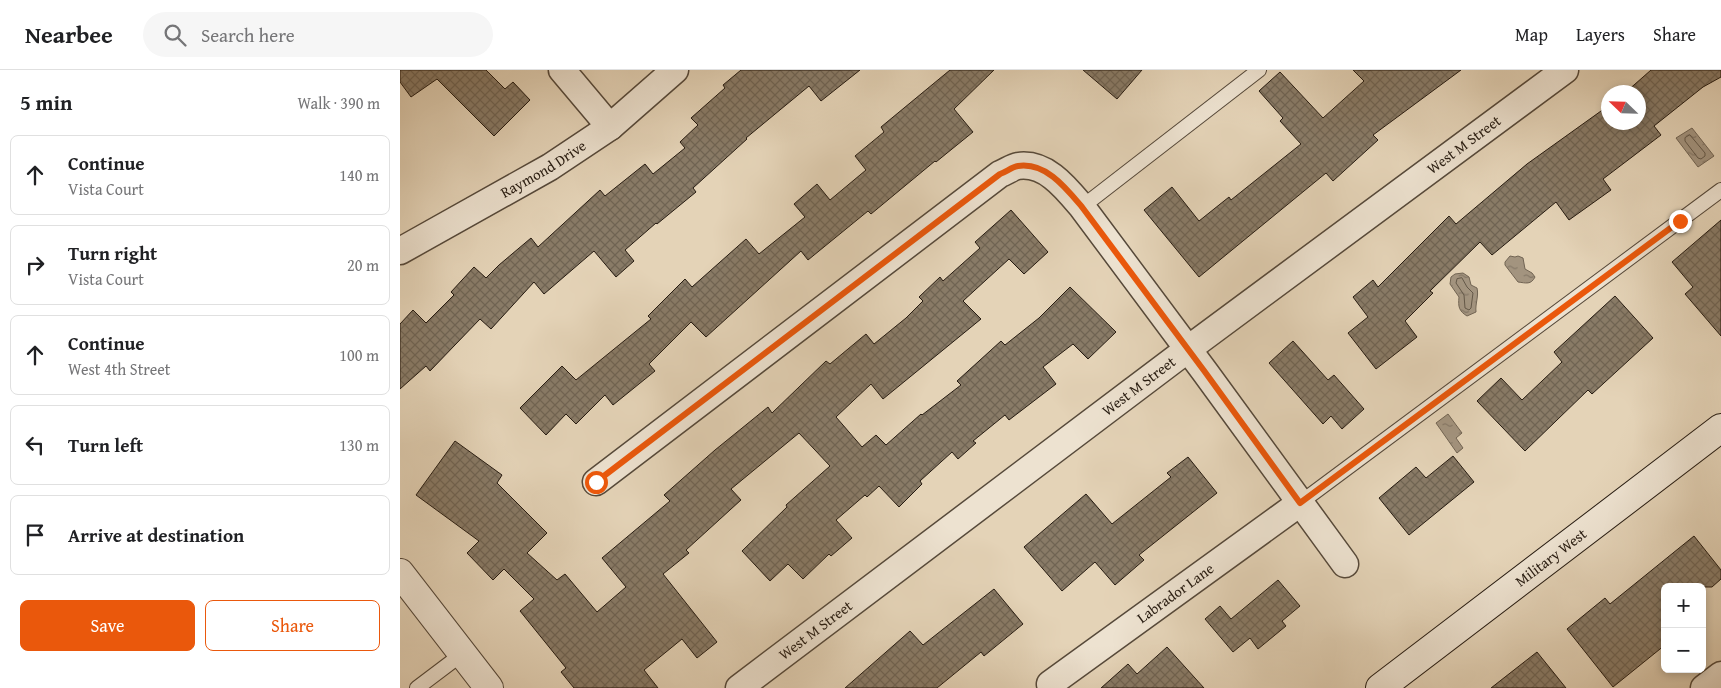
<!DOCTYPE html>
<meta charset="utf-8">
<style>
:root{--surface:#fff;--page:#f6f6f6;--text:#202124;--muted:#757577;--line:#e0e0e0;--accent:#ea580c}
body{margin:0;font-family:"Gentium Book Plus",serif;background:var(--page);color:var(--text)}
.controls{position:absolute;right:15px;bottom:15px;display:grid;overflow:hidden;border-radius:8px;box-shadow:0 2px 8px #0003}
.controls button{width:45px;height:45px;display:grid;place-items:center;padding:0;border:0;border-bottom:1px solid var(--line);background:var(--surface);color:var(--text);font:25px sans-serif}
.compass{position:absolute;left:1201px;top:15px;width:45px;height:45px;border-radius:50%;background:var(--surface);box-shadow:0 2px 8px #0003;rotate:293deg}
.stop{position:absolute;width:15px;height:15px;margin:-11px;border:4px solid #ea580c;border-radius:50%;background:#fff}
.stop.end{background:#ea580c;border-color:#fff;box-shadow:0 1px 5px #0008}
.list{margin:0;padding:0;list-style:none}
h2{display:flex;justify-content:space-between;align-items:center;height:65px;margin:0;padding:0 20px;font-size:21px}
h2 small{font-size:16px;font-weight:400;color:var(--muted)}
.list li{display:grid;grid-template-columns:32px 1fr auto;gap:15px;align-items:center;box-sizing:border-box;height:80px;margin:0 10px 10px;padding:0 10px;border:1px solid var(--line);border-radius:8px}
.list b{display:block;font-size:19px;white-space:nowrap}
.list p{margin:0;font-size:16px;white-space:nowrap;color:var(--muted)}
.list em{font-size:16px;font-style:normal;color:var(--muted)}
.actions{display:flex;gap:10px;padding:15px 20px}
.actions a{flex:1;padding:11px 0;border:1px solid var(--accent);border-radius:8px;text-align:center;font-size:18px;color:var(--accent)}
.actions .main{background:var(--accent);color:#fff}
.icon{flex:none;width:28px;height:28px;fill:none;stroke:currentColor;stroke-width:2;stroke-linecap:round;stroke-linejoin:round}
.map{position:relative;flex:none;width:1321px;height:618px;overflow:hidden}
header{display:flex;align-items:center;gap:30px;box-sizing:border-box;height:70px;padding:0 25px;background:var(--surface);border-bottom:1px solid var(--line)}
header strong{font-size:24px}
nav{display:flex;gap:28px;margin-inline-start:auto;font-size:18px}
.search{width:350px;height:45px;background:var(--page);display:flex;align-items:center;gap:12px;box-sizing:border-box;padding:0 18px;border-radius:28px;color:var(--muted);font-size:19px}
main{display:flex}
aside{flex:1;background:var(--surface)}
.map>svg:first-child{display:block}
.water{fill:url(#water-ripples);stroke:#716453}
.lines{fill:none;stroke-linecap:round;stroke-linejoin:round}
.shore{stroke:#645848;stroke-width:1}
.building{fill:url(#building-cross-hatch);stroke:#261b11}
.service-casing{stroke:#56493a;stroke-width:16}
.minor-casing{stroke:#56493a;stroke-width:29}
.tertiary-casing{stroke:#56493a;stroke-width:30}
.secondary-casing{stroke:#261b11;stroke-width:30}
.service{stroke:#ede2d0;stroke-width:14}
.minor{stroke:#ede2d0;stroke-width:26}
.tertiary{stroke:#ede2d0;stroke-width:28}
.secondary{stroke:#ede2d0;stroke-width:28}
.route{stroke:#ea580c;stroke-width:6}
.labels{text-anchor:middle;stroke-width:4;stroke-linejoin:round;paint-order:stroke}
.street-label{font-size:15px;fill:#261b11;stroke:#ede2d0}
</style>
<header>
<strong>Nearbee</strong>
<div class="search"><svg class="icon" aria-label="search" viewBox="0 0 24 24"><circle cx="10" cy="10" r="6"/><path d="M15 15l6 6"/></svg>Search here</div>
<nav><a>Map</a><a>Layers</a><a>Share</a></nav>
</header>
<main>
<aside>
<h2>5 min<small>Walk · 390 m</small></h2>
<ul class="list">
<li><svg class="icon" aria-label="ahead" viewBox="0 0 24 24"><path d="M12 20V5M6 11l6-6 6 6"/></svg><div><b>Continue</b><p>Vista Court</p></div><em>140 m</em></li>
<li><svg class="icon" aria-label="right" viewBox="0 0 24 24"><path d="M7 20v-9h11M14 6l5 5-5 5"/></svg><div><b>Turn right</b><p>Vista Court</p></div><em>20 m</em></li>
<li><svg class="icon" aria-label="ahead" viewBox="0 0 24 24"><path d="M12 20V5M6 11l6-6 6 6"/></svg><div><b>Continue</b><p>West 4th Street</p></div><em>100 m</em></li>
<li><svg class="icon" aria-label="left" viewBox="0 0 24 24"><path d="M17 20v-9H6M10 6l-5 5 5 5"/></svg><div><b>Turn left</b></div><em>130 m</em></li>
<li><svg class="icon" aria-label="arrive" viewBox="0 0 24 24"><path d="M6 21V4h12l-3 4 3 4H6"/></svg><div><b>Arrive at destination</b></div></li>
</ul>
<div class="actions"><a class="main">Save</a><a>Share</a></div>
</aside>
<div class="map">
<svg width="1321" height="618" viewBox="0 0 1321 618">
<defs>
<pattern id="water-ripples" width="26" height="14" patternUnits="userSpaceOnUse" patternTransform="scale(1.25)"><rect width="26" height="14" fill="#a3947f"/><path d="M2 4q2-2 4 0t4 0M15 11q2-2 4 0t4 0" fill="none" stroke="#857867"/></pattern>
<pattern id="building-cross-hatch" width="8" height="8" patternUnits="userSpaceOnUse" patternTransform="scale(1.25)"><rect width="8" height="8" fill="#897b67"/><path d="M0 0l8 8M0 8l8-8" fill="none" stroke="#706453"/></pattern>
</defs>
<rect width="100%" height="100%" fill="#e4d3b7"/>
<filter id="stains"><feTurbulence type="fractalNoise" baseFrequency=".004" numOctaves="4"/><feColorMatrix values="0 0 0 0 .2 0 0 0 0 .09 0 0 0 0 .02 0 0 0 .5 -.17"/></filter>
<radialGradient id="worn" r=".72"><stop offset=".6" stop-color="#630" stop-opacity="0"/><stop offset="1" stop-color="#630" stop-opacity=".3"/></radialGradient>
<g class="water">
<polygon points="1292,58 1314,86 1298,97 1276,68"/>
<path d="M1110 186 1115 187 1118 186 1123 188 1125 199 1132 203 1135 207C1131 215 1126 213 1118 212L1105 195V192Z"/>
<path d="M1063 203 1069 207 1071 215 1077 218C1079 226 1075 234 1076 242L1067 246C1059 241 1058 237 1059 227L1050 214 1051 207 1055 204Z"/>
<polygon points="1048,344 1062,363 1056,368 1063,378 1057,383 1036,353"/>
</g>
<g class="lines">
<g class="shore">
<polygon points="1290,65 1305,83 1305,86 1301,89 1298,88 1285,71 1285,68"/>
<polygon points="1062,208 1067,217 1073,223 1071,238 1069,240 1065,238 1064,225 1056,213 1057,209"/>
</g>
</g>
<g class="building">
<polygon points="0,0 86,0 105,19 113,12 130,30 94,66 37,9 11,27 0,12"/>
<polygon points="341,0 460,0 421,31 409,16 346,68 347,69 293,118 296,122 257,154 256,153 225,180 234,191 216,207 194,181 144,224 134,212 91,259 80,249 30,301 26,296 0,319 0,254 13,240 26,253 54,225 51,222 74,197 86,208 99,195 131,168 138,177 200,120 205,126 245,94 253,104 285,78 280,72 298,55 291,48 325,18 323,15"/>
<polygon points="550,0 594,0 554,39 573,62 536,92 535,91 471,144 468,141 408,190 401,181 306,267 291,252 249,294 255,301 213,335 205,325 176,354 166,344 146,365 120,338 162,296 176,310 251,249 248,246 285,209 292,217 346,169 359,184 405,147 394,134 417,114 430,130 466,100 455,86 484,62 481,57"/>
<polygon points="683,0 742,0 717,29"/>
<polygon points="953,0 1061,0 973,65 978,70 933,111 926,103 799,207 744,140 772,117 799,151 829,127 831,130 901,74 880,51 883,48 859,21 880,2 923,48 964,11"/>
<polygon points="1251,0 1321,0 1321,7 1303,17 1254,56 1261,65 1203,109 1211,120 1169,150 1156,132 1092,185 1080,172 1030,221 1033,223 1005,251 1017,267 976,299 948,263 968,247 953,227 973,210 978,217 1049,146 1056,154 1127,94 1208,36 1208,52 1238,52 1238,22 1226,22"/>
<polygon points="611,140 648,182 624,204 609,189 563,231 581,249 483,329 471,314 436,347 462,377 476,365 486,375 521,344 522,345 561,315 557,311 601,271 605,275 639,248 670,217 716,262 688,289 673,274 643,297 656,314 609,350 605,345 573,371 576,373 558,389 552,382 520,411 522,414 499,437 479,416 467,427 465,425 436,450 452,468 431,486 429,484 403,509 388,494 370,511 342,481 387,437 386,435 430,396 399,363 331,419 341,430 286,480 289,483 263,504 317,572 297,588 282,569 244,600 258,618 174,618 161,602 166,598 120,541 134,529 104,499 93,510 67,483 79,471 16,425 55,371 102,405 97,413 147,463 127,483 157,510 165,504 197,542 226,517 202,488 270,431 264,425 315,380 368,337 372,343 426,291 430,294 466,264 474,274 506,248 523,231 519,227 540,207 543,211 580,178 575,172"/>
<polygon points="1321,150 1321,266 1285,224 1293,217 1272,192"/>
<polygon points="1215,226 1253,268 1192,324 1188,320 1125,381 1077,331 1101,308 1122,330 1162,292 1154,282"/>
<polygon points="893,271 928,310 934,305 964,339 942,359 931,346 923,354 869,293"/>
<polygon points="1053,386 1074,412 1009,465 979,428 1016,397 1026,408"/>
<polygon points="788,387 817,423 739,485 744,490 715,515 695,492 662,521 624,477 686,424 712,454 771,407 767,403"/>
<polygon points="1294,466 1321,500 1321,509 1312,517 1265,517 1265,575 1213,617 1167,559 1205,528 1210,534"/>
<polygon points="878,510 900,536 882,551 886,556 858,579 850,568 833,582 805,549 820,536 831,549"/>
<polygon points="594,519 623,554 584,586 581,582 537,618 445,618 510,561 523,575"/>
<polygon points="767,577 804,618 701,618 728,594 737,604"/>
<polygon points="1137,582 1166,618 1091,618"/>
</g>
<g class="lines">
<g class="service-casing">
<g id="service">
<polyline points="682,137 859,0"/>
<polyline points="900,433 1321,120"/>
<polyline points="17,618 62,584"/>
</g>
</g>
<g class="minor-casing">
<g id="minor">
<polyline points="162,0 210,57"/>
<path id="s1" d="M0 181 150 97 210 57 275 0"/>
<path d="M196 412 600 104C606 102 612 97 618 96 646 92 666 118 682 137L805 302 945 494"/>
<path id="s2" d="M650 614 900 433"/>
<path id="s3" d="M339 618 788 279 1165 0"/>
<polyline points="1304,618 1321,605"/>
</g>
</g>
<g class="tertiary-casing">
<polyline id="tertiary" points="0,503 89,618"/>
</g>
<g class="secondary-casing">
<g id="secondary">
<path id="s4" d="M980 618 1321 358"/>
</g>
</g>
<use href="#service" class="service"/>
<use href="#minor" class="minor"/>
<use href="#tertiary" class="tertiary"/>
<use href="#secondary" class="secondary"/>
</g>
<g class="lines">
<path class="route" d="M196 412 600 104C606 102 612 97 618 96 646 92 666 118 682 137L805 302 900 433 1280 151"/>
</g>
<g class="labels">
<g class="street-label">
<text dy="5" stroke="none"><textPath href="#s3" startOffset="906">West M Street</textPath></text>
<text dy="5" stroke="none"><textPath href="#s1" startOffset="165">Raymond Drive</textPath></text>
<text dy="5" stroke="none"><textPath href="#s3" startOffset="501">West M Street</textPath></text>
<text dy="5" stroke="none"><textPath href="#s4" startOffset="215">Military West</textPath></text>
<text dy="5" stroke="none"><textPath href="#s2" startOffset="155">Labrador Lane</textPath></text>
<text dy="5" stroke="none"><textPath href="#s3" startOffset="96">West M Street</textPath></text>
</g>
</g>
<rect width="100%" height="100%" filter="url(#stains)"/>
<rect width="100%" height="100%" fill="url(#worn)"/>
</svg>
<div class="controls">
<button>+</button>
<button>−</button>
</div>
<svg class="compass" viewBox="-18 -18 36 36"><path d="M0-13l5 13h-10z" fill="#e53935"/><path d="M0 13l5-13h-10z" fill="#757577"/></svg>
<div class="stop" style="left:196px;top:412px"></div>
<div class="stop end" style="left:1280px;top:151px"></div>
</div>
</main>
